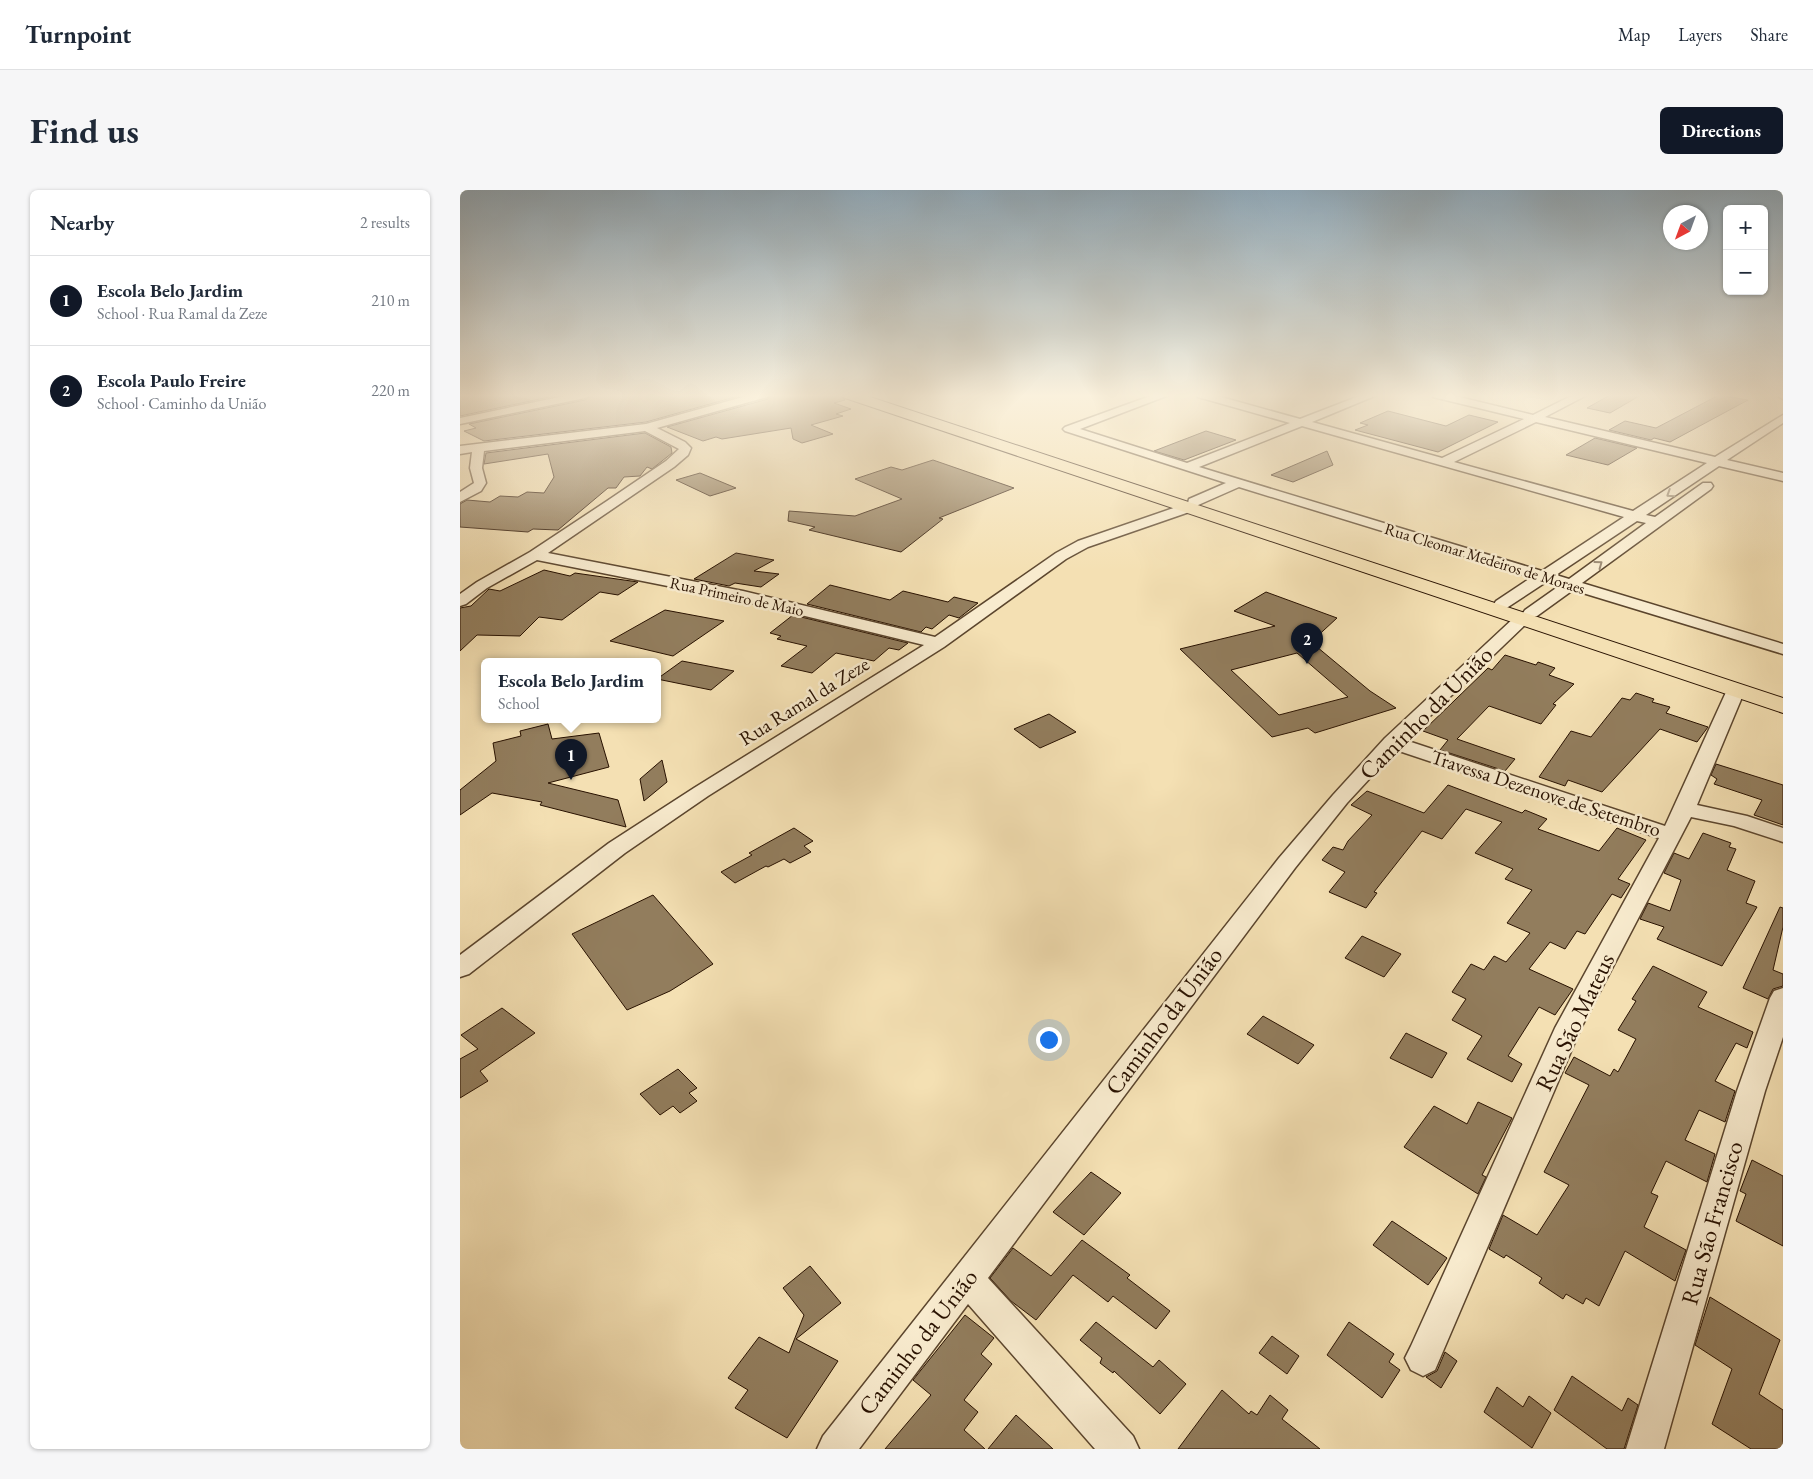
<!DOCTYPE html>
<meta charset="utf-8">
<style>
:root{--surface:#fff;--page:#f6f6f7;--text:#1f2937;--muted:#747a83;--line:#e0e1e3;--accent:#111827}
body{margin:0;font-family:"EB Garamond",serif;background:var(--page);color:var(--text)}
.controls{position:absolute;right:15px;top:15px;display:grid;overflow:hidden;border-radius:8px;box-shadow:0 1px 4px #0004}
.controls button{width:45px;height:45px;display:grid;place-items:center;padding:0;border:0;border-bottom:1px solid var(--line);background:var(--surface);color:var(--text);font:25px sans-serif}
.compass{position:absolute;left:1203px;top:15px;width:45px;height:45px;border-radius:50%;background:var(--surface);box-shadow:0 1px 4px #0004;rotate:221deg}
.you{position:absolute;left:588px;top:849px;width:18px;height:18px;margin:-12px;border:4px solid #fff;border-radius:50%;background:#1a73e8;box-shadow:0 0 0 8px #1a73e833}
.badge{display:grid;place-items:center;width:32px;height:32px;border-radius:50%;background:var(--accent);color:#fff;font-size:16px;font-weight:700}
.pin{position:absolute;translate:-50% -41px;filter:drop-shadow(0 1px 2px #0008)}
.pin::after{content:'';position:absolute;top:26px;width:18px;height:15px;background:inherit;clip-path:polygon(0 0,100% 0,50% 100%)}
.popup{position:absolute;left:21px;top:468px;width:180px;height:65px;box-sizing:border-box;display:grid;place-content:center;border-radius:8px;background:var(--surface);filter:drop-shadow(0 1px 4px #0005);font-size:16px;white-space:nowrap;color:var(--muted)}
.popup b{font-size:19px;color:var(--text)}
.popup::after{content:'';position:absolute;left:50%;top:100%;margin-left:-10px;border:10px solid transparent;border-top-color:var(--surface)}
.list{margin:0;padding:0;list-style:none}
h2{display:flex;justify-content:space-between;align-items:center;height:65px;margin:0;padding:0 20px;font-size:21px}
h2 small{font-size:16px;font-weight:400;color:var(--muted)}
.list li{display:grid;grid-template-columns:32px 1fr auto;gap:15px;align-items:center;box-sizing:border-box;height:90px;padding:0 20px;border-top:1px solid var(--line)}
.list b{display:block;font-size:19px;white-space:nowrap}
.list p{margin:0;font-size:16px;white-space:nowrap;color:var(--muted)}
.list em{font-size:16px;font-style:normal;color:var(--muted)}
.map{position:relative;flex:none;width:1323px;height:1259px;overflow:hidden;border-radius:8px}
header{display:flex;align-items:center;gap:30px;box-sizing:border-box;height:70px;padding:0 25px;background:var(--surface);border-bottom:1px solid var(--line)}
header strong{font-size:24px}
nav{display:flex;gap:28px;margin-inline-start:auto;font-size:18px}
.intro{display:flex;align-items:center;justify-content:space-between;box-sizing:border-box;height:120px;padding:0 30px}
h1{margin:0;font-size:35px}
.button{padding:12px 22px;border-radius:8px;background:var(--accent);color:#fff;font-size:18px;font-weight:700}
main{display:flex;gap:30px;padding:0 30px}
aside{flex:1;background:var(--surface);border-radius:8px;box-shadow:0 1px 4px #0004}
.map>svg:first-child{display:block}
.building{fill:#927d5d;stroke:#281100;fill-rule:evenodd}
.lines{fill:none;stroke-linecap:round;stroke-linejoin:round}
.street-casing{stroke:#5b452d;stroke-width:3}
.highway-casing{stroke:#281100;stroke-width:2}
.street{fill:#f8ebce;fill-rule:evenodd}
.highway{fill:#f4e0b3;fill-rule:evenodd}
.oneway{stroke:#9a8971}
.labels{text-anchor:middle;stroke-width:5;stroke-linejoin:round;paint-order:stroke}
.far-street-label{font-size:16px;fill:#281100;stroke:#f8ebce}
.street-label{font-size:20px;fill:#281100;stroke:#f8ebce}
.near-street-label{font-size:24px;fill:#281100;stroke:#f8ebce}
</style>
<header>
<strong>Turnpoint</strong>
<nav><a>Map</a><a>Layers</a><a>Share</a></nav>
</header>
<div class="intro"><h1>Find us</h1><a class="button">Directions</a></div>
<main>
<aside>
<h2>Nearby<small>2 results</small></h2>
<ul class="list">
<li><span class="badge">1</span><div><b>Escola Belo Jardim</b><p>School · Rua Ramal da Zeze</p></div><em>210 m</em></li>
<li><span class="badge">2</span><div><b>Escola Paulo Freire</b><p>School · Caminho da União</p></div><em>220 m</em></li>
</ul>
</aside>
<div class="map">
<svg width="1323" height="1259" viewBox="0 0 1323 1259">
<rect width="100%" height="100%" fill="#f4e0b3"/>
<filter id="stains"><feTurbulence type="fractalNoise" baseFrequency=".004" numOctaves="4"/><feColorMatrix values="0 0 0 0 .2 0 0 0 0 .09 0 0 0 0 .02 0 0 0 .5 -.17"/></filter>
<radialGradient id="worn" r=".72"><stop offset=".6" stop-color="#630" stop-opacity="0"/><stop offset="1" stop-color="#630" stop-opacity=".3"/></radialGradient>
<g class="building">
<polygon points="0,205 99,205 0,226"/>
<polygon points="132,205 282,205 186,232 24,251 4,241 16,238 9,234 125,210"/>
<polygon points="310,205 381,205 385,210 374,213 391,219 376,224 383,226 351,235 373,244 342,253 333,249 331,238 262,249 256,247 243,251 207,237 308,209"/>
<polygon points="1150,205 1181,205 1150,223 1127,218"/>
<polygon points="1259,205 1288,210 1210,252 1194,248 1191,250 1149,240 1165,231 1196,238"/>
<polygon points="928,221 986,236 1009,225 1038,232 978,262 895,240 908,235 900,233"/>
<polygon points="746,241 776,250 724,270 694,261"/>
<polygon points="185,243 211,257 212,263 192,279 187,277 180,286 164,287 156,298 148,298 98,340 73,339 68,342 0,337 0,314 7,310 30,312 40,306 58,307 67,302 84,303 94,287 88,264 24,274 26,263"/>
<polygon points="1135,248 1177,258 1148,275 1106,265"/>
<polygon points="867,261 873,275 833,292 811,285"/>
<polygon points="473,270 554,298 479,328 483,329 441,362 349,340 355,337 328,331 329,321 395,326 442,309 395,289 431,277 442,280"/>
<polygon points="240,283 276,298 250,306 216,290"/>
<polygon points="276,363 314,370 294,381 319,384 301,397 275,393 269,396 234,389"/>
<polygon points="84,380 110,386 115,383 178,392 158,405 140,402 102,430 79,427 60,446 17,445 0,461 0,418 11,416 29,399 40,401"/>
<polygon points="370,395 430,410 443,401 488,412 494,407 518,413 499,428 489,425 472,439 466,437 461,442 347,414"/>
<path d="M806 402 877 428 851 452 910 501 936 518 855 543 848 538 812 547 720 459 815 436 774 421ZM837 463 888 507 819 525 771 480Z"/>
<polygon points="205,420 264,431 213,466 150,451"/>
<polygon points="333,425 448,453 439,460 429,458 414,471 376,463 352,483 321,476 347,456 317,449 321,446 310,443"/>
<polygon points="1045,465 1076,475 1078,472 1095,478 1089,485 1114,494 1093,514 1096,515 1081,534 1029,516 997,549 1055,569 1045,581 980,560 988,550 963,541 1028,478 1032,480"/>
<polygon points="222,471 274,481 251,500 197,489"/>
<polygon points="1176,503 1194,509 1192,512 1210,517 1206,523 1248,537 1237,552 1200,539 1142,602 1108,590 1105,596 1079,587 1111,541 1131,547 1162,508 1170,510"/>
<polygon points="589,524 616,542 580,558 554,539"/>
<polygon points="88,534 92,549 139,543 149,577 88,593 158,610 166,637 80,615 82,612 32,603 0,625 0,600 36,571 33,553 61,546 60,541"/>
<polygon points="202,570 207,592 184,611 180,589"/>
<polygon points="1256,574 1323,595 1323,635 1294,625 1302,610 1254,594 1257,589 1251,585"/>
<polygon points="988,595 1062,623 1065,620 1087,629 1078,639 1139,661 1157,638 1186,650 1158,689 1170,694 1161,708 1152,704 1125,744 1117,741 1105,759 1090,752 1069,779 1113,799 1095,825 1079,817 1048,866 1062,874 1052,892 1007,869 1022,846 992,830 1006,809 992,802 1011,774 1024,780 1034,766 1046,772 1070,743 1047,733 1072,700 1045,689 1053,679 1015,663 1042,632 1006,619 982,649 962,641 914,702 917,703 906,718 869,702 885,682 862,670 873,657 883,660 888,651 912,625 891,615 907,601 964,623"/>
<polygon points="334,638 353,651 344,656 351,662 330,673 324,669 308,677 306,676 275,693 261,682 292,665 289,663"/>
<polygon points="1243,643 1271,653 1269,657 1276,659 1267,680 1295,691 1286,713 1297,717 1262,776 1197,749 1204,737 1180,729 1188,713 1210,721 1221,690 1204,683 1214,663 1229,669"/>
<polygon points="193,705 253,774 210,801 167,820 112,744"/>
<polygon points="1320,717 1323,718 1323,737 1313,780 1323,784 1323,796 1313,799 1308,809 1283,798"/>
<polygon points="902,746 941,764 924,787 885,768"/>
<polygon points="1193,776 1247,802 1238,817 1293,842 1287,858 1276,853 1255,891 1275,901 1265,932 1239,920 1225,950 1255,964 1247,992 1206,971 1191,1003 1198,1006 1184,1037 1226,1060 1215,1091 1165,1061 1139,1116 1126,1108 1123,1114 1106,1104 1103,1109 1079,1093 1082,1088 1046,1065 1044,1068 1029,1059 1043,1025 1077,1045 1109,995 1084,982 1129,895 1105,883 1114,867 1150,886 1154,879 1158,882 1176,849 1158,840 1176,811 1172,809"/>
<polygon points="42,818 75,843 20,881 28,891 0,908 0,869 18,859 1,845"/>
<polygon points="803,826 854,855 838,874 787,844"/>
<polygon points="946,843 987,863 972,888 930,868"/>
<polygon points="218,879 237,898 229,903 237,911 220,923 213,916 200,925 180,904"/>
<polygon points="1018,912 1052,928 1022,985 1026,987 1018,1004 944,957 974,916 1007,934"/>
<polygon points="1292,970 1323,986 1323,1056 1276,1031 1286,1004 1280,1001"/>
<polygon points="631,982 661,1003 624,1045 593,1022"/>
<polygon points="932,1031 987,1068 968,1095 913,1055"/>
<polygon points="622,1050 670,1085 667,1088 710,1121 696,1139 653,1106 648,1112 613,1085 576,1130 551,1111 530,1088 553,1058 591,1086"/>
<polygon points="350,1076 381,1113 336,1149 378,1171 327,1248 275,1218 288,1200 268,1188 299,1147 329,1163 344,1125 323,1098"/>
<polygon points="1250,1107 1320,1150 1299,1204 1323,1220 1323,1259 1291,1259 1252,1234 1272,1179 1235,1155"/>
<polygon points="505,1125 534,1148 521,1164 532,1174 504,1210 518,1222 504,1240 525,1259 425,1259 471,1205 453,1190"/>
<polygon points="636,1132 693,1177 699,1170 726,1194 700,1224 654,1181 653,1183 640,1173 642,1168 620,1150"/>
<polygon points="889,1132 934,1164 929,1172 940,1180 922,1208 867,1165"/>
<polygon points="812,1146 839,1166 827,1184 799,1163"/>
<polygon points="985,1162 997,1171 981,1198 966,1187 977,1181"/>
<polygon points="1112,1186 1162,1221 1168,1208 1178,1215 1164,1259 1147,1259 1094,1220"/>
<polygon points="1037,1197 1063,1217 1069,1206 1091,1223 1072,1258 1024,1222"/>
<polygon points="762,1200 789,1224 791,1221 797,1225 810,1205 828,1220 822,1229 860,1259 718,1259"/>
<polygon points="556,1225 593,1259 528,1259"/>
</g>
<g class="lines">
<g class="street-casing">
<g id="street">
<polygon points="109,205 130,205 125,208 0,234 0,228"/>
<path d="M290 205H308L307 207 197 238 225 252 231 258 228 265 214 277 88 363 283 401 475 447 596 363 618 351 728 313 729 309 766 293 605 241 603 239 605 237 693 205H709L620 239 727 273 830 233 738 207 737 205H754L840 229 902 205H917L852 232 982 268 1064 229 973 207 972 205H991L1073 225 1113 205H1127L1085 227 1255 267 1323 225V233L1267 270 1323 283V291L1259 276 1186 325 1195 327 1243 293H1251L1253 296 1251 299 1122 393 1323 454V464L1113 400 1077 426 1069 427 1070 429 1068 432 945 550 1205 636 1267 500 1270 496 1276 495 1282 496 1285 500 1237 615 1287 626 1323 638V652L1274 636 1231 627 1121 838 975 1180 963 1186 951 1180 945 1168 951 1156 1095 838 1199 648 936 560 887 613 835 678 528 1088 673 1246 679 1259H635L508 1114 399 1259H357L363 1246 819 668 873 605 925 548 1056 426 1064 425 1063 423 1065 420 1099 396 1086 392 1048 417H1036L1034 414 1036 411 1072 387 779 297 736 316 735 320 628 357 606 369 484 457 248 606 165 663 9 784 0 787V765L149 653 234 598 464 455 283 411 77 370 27 398 6 414 0 416V404L17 392 70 362 147 311 206 271 219 259 185 241 24 261 22 278 26 293 21 301 0 312V302L14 293 10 278 12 262 0 264V256L186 234ZM1076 232 1247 273 1173 321 994 272ZM842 236 1164 327 1082 381 739 277ZM1177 331 1186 333 1109 389 1096 385Z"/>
<polygon points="1316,205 1323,205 1323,209"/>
<polygon points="1323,798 1323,847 1305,901 1204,1259 1166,1259 1277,901 1310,808 1314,801"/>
</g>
</g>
<g class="highway-casing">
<polygon id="highway" points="383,205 404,205 1323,508 1323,523 385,208"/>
</g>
<use href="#street" class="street"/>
<use href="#highway" class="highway"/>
</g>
<defs><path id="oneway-chevron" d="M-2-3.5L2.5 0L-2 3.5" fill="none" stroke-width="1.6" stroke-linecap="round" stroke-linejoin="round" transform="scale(1.25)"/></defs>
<g class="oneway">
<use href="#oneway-chevron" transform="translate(1210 304) rotate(147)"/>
<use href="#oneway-chevron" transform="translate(1139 374) rotate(-36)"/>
</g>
<linearGradient id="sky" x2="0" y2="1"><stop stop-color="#91aaba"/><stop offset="0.54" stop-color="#faf1dd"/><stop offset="1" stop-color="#faf1dd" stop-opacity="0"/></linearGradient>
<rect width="1323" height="381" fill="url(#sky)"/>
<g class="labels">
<g class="far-street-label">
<text transform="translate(1025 368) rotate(17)" y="6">Rua Cleomar Medeiros de Moraes</text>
<text transform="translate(277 406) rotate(12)" y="6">Rua Primeiro de Maio</text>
</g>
<g class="street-label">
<text transform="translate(344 511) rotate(-32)" y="7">Rua Ramal da Zeze</text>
<text transform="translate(1086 603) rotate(18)" y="7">Travessa Dezenove de Setembro</text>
</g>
<g class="near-street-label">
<text transform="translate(966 523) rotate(-45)" y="8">Caminho da União</text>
<text transform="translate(704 831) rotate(-53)" y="8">Caminho da União</text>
<text transform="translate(1115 832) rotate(-64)" y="8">Rua São Mateus</text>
<text transform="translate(1252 1033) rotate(-74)" y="8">Rua São Francisco</text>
<text transform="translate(458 1152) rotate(-52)" y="8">Caminho da União</text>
</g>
</g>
<rect width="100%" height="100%" filter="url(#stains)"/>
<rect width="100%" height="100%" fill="url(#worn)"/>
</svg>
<div class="controls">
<button>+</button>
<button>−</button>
</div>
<svg class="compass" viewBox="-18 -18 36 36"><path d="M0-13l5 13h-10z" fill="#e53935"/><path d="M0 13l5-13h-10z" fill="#747a83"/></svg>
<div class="you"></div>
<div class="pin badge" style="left:111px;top:590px">1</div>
<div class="popup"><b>Escola Belo Jardim</b>School</div>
<div class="pin badge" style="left:847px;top:474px">2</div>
</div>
</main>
